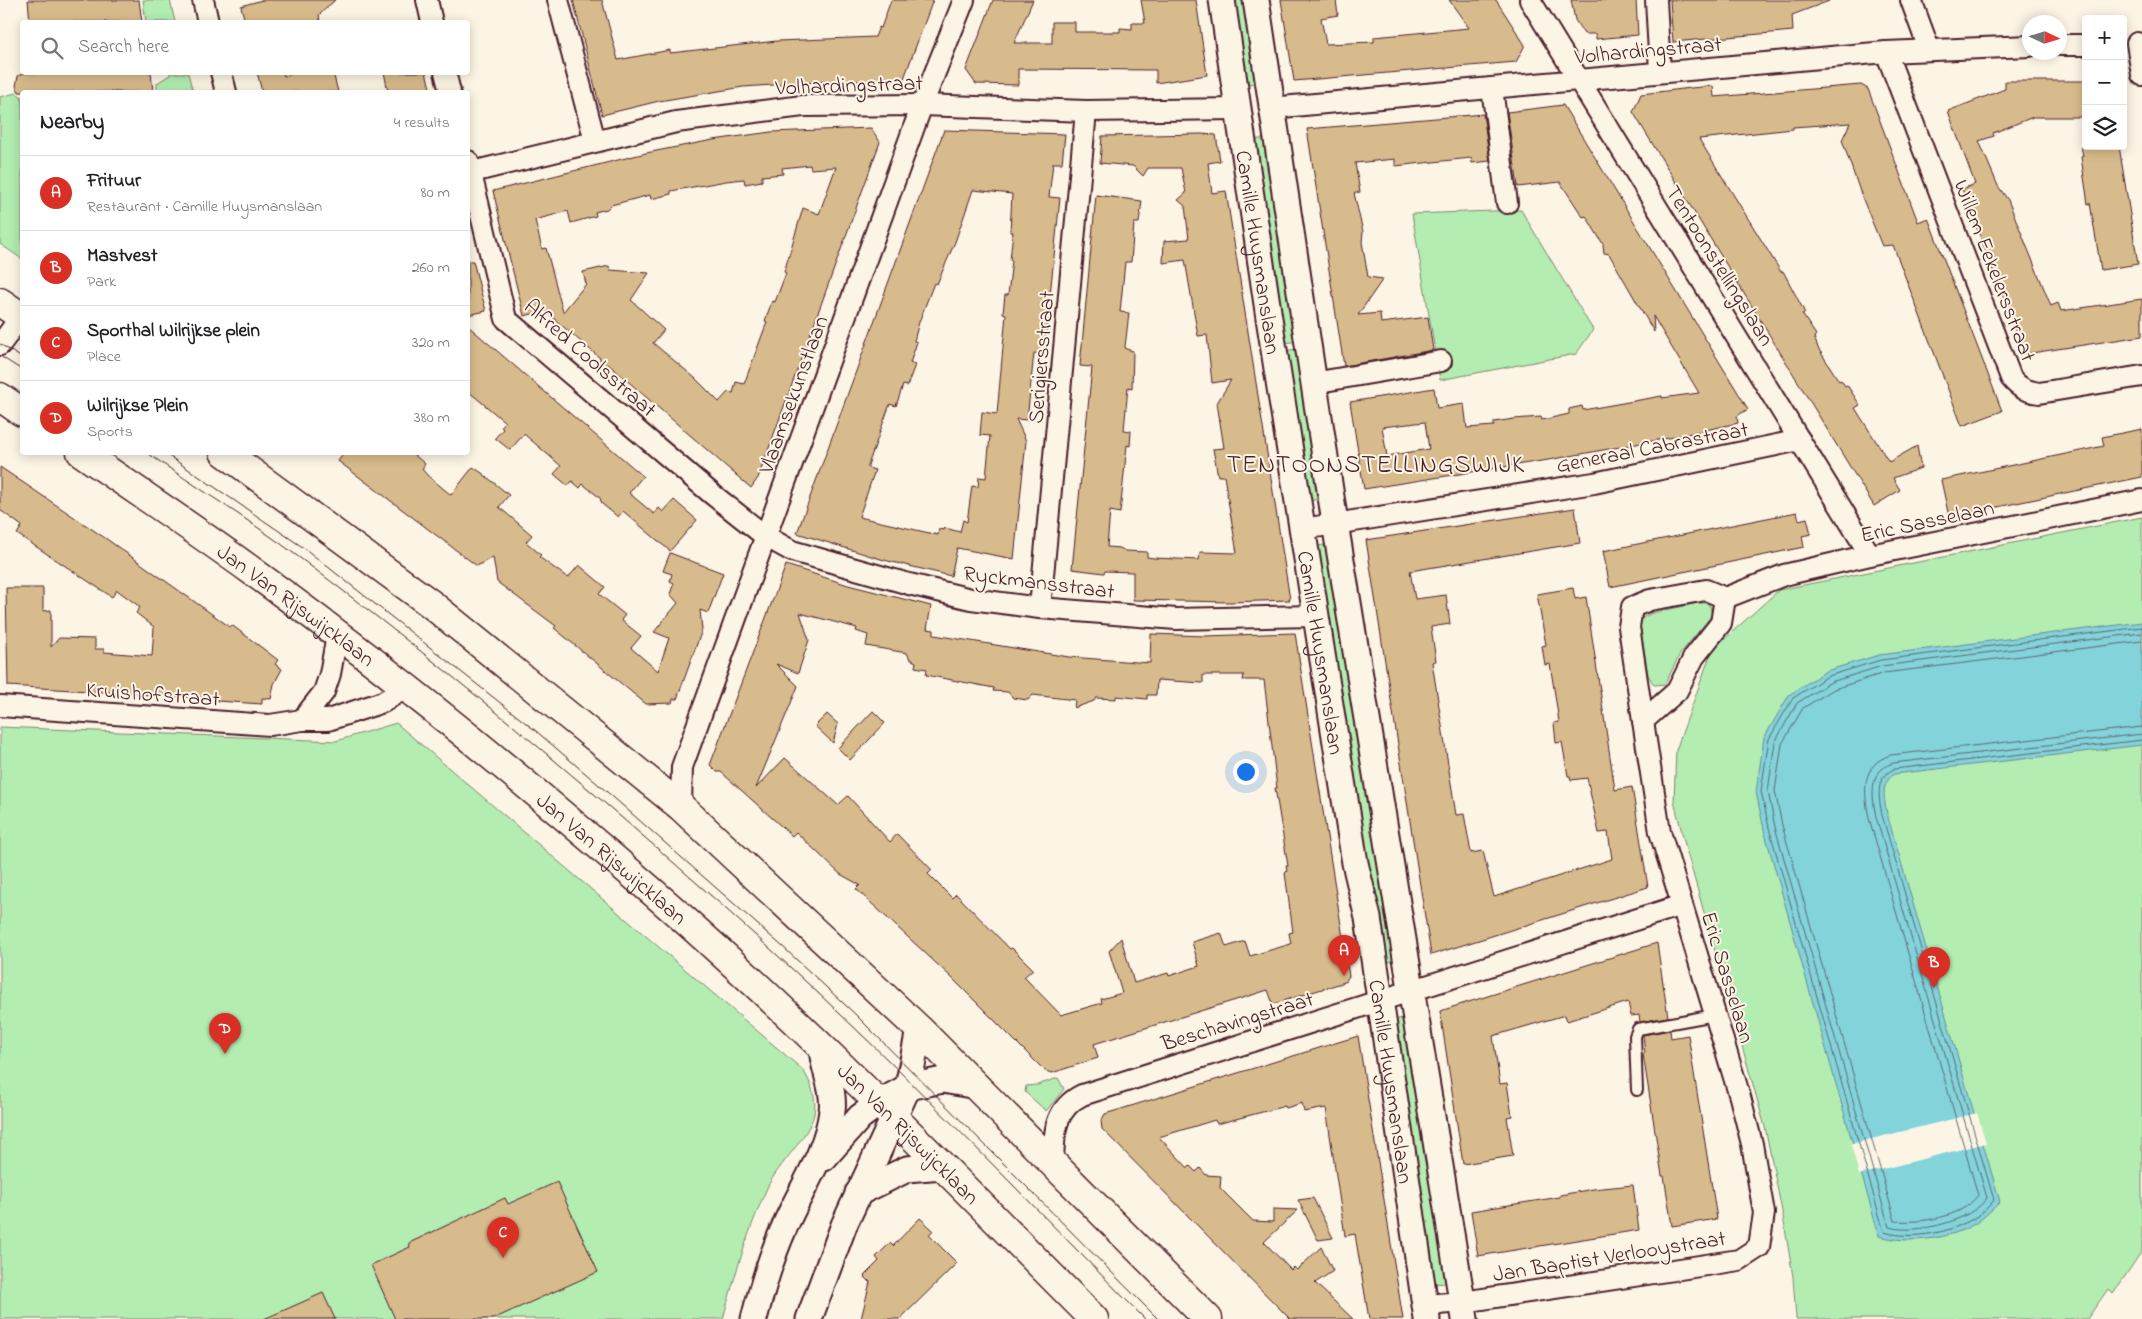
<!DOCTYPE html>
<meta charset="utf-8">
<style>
:root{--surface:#fff;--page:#f2f2f2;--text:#202124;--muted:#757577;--line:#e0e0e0;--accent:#d93025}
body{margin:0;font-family:"Indie Flower",sans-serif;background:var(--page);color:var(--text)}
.controls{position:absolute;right:15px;top:15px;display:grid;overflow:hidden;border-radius:5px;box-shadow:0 2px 12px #0003}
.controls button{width:45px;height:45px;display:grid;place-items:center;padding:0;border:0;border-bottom:1px solid var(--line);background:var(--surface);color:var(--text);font:25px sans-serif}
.compass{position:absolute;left:2022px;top:15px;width:45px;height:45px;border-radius:50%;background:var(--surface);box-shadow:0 2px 12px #0003;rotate:94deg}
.you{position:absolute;left:1245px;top:771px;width:18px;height:18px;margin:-12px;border:4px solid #fff;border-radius:50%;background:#1a73e8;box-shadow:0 0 0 8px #1a73e833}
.badge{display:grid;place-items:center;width:32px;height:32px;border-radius:50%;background:var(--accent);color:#fff;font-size:16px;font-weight:700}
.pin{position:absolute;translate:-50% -41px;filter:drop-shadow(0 1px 2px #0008)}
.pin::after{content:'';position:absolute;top:26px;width:18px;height:15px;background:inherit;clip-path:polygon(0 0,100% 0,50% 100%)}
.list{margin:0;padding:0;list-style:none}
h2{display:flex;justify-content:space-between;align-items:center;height:65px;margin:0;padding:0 20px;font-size:21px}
h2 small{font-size:16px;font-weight:400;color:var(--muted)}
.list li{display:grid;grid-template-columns:32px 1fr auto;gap:15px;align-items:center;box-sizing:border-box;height:75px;padding:0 20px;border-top:1px solid var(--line)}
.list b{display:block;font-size:19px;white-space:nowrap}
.list p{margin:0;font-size:16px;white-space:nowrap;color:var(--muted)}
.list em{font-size:16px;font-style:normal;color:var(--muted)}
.icon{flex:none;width:28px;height:28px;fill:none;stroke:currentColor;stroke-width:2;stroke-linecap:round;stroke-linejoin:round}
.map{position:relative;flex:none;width:2142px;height:1319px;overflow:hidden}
.search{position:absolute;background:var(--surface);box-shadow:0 2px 12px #0003;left:20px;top:20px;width:450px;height:55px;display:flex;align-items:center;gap:12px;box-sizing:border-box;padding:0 18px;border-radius:5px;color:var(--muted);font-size:19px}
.panel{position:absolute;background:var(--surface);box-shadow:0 2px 12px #0003;left:20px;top:90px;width:450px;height:365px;border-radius:5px}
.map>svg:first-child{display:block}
.green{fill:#b3edb2;stroke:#7e866e}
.water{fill:#82d3da;stroke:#6c8b94}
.pier{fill:#fcf5e5}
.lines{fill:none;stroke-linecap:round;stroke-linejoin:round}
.shore{stroke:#606771;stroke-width:1}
.building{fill:#d8bb8c;stroke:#4a1f2b;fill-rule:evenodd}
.service-casing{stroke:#4a1f2b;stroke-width:14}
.minor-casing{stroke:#4a1f2b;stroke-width:24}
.tertiary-casing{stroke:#4a1f2b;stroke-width:29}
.secondary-casing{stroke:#4a1f2b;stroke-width:31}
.service{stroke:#fcf5e5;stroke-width:10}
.minor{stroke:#fcf5e5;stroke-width:20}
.tertiary{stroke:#fcf5e5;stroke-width:25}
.secondary{stroke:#fcf5e5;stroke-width:28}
.tram{stroke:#4a1f2b;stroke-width:1}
.labels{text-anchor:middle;stroke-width:4;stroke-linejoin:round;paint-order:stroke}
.street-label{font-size:22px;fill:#4a1f2b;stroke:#fcf5e5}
.quarter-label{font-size:25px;letter-spacing:1px;fill:#4a1f2b;stroke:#fcf5e5}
</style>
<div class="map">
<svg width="2142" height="1319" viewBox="0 0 2142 1319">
<rect width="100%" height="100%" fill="#fcf5e5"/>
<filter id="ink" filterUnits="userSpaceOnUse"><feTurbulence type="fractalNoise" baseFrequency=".02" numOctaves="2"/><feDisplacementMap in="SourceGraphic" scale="10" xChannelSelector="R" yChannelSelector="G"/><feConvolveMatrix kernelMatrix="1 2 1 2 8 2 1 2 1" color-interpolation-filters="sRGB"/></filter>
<g filter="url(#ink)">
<g class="green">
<polygon points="143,0 170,0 175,22 146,22"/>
<polygon points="1230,0 1247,0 1260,83 1243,84"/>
<polygon points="170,73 188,73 193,92 157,92 157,83 170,75"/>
<polygon points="16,93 22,97 22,259 0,244 0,97"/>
<polygon points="1268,138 1300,341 1284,343 1252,140"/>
<polygon points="1521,210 1593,330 1576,354 1440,380 1412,214"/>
<polygon points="1301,348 1325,498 1309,501 1285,351"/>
<polygon points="2142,517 2142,1251 2113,1294 2108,1289 2087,1319 1796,1319 1793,1277 1783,1216 1765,1127 1686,849 1674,801 1676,750 1712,650 1779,590"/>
<polygon points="1332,544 1398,960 1381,963 1316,546"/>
<polygon points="1698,603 1706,603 1710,606 1712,615 1680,654 1665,684 1654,685 1648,675 1640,624 1642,618 1652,613"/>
<path d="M396 723 803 1070C811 1083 817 1098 814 1114 809 1137 778 1164 767 1188 748 1230 735 1275 723 1319H0V727L336 741Z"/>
<polygon points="1406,1017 1447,1283 1432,1284 1391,1021"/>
<polygon points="1058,1078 1064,1089 1046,1111 1025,1092 1026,1086 1037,1085"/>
</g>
<path class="water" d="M2142 622V745L1894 774C1880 785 1884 797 1887 814L2000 1202C1992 1209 1985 1217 1976 1223 1950 1240 1908 1244 1879 1236L1764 830 1756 792 1764 738 1789 695 1826 671 1879 655Z"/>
<polygon class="pier" points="1977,1113 1986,1143 1859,1175 1851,1144"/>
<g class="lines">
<g class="shore">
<path d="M2142 627 1881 660 1828 676 1793 698 1769 739 1761 791 1769 828 1884 1232C1917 1242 1973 1230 1994 1200L1882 815C1879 797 1874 778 1894 769L2142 740"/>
<path d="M2142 633 1882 666 1831 682 1797 703 1775 742 1768 791 1775 827 1889 1227C1916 1235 1971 1221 1987 1198L1876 817C1872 796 1868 771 1893 763L2142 734"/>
<path d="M2142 641 1884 673 1834 689 1803 708 1782 744 1775 791 1782 825 1895 1221C1921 1223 1962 1218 1978 1195L1869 818C1864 793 1860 764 1891 755L2142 727"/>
</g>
</g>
<g class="building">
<polygon points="28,0 139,0 142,22 30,22"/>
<polygon points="262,0 335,0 319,15 320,22 245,22 241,6"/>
<polygon points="573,0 602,0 618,60 670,50 670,53 777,41 875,37 879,27 881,28 891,0 933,0 903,81 833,81 743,87 659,101 602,115"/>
<polygon points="993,0 1033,0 1014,43 1052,43 1052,22 1075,22 1075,32 1120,32 1120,28 1132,29 1132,23 1145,23 1141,0 1196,0 1207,75 1156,83 1156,70 1018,69 1018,85 976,84 966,70"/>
<polygon points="1281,0 1336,0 1338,15 1321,18 1326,44 1374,42 1374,37 1469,28 1449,0 1496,0 1525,45 1516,62 1294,81"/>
<polygon points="1571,0 1636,0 1638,35 1596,39 1596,34 1584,34 1575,20"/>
<polygon points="1670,0 1829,0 1829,1 1792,15 1793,31 1673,42"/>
<polygon points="151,72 153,92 19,92 16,86 18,76 24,73"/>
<polygon points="257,72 283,72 284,76 298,72 333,72 338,92 262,92"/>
<polygon points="384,72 426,72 431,92 388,92"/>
<polygon points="2005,81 2086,81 2086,117 2033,117 1993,133 1994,136 1979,141 1998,186 2008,200 2051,306 2058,303 2061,311 2142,299 2142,336 2025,354 1962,189 1975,184 1948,111 2005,89"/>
<polygon points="1861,85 1868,89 1918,222 1928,218 2002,411 1962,426 1893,245 1882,246 1862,197 1842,140 1850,123 1793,127 1793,129 1699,139 1781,272 1783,271 1805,313 1802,314 1816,335 1814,337 1818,348 1839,381 1841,380 1845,386 1847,385 1860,405 1855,408 1889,462 1917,446 1921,468 1893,478 1900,490 1874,506 1633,112 1641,94 1691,88 1713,86 1714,97"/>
<path d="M1563 105 1748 409 1737 416 1738 423 1669 438 1548 460 1364 489 1350 402 1434 388 1437 408 1464 404 1467 428 1494 426V422L1514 419 1541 417 1542 420 1569 414V409L1582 406 1583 410 1662 396V398L1699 393 1653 316 1654 332 1609 254 1604 253 1603 244 1586 216 1583 217 1560 182 1518 187 1507 112ZM1425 422 1429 449 1387 456 1382 427Z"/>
<polygon points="1483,114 1490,161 1472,163 1471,158 1395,166 1395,159 1355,163 1360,192 1354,193 1363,232 1362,242 1368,277 1383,279 1358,315 1380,313 1381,323 1428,317 1433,350 1344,366 1307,129"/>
<path d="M871 128 880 142 758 478 751 488 608 364 601 373 600 358 545 311 524 316 493 191 646 153 713 140 771 132ZM810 165 811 169 836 167 819 214 803 208 784 272 786 273 775 302 772 301 765 321 767 322 744 384 736 382 733 393 728 392 719 402 695 378 653 343 664 330 631 300 649 273 610 270 609 266 583 272 586 284 563 312 549 259 546 248 542 249 535 220 568 211 571 223 596 216 595 212 607 209 611 205 650 195 651 199 671 194V191L726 181 744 179 745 184 762 181V176L783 174 782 168Z"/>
<path d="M944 130 1065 134 1062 163H1053L1049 197 1060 198 1044 354 1034 353 1027 420 1016 419 1026 441 1014 559 957 548 951 576 884 560 797 533ZM973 190 1012 194 1010 232H1013L1010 260H1012L1008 295H1005L1003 313 1006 314 997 414 982 412 980 435 990 436 986 478 979 477 978 487 972 486 967 522 963 520 960 532 945 528 944 530 939 529 938 535 859 517 875 470 868 468V465L890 404 896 406 903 385 907 386 915 365 910 363 917 342 914 341 919 322 934 283 937 284 955 242Z"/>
<polygon points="1201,134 1216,135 1220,161 1208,163 1212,193 1226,191 1290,600 1230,602 1133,600 1133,572 1105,571 1104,573 1072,569 1092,367 1080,366 1096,195 1142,201 1139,223 1134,223 1131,262 1125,262 1120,312 1129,313 1125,347 1126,349 1133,351 1132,388 1128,387 1124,430 1131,431 1130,446 1127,445 1120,513 1110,511 1107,547 1120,548 1125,551 1147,552 1147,557 1154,558 1199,560 1200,552 1237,553 1224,476 1218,476 1213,449 1224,448 1217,403 1231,380 1212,383 1207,335 1198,336 1185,260 1163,263 1164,241 1189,239 1185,206 1178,200 1186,193 1181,168 1148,168 1143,176 1133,166 1100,163 1102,136"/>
<polygon points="2081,146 2119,146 2138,264 2101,270 2090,203 2088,204 2081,157 2083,156"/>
<polygon points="468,261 473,261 486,311 468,315"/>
<polygon points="468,326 643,476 629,493 654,514 659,508 663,512 674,500 697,520 670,551 623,511 618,517 602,504 600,498 583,484 580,488 572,481 568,486 554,474 561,466 524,434 510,450 495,438 503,429 501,427 505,422 468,391"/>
<polygon points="2142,429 2142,477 1949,517 1941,480 2104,446 2102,437"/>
<polygon points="345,452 411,452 425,464 422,469 427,475 451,495 473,467 482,473 509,495 499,507 532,535 526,542 541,555 539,557 568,578 579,565 605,587 599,594 625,615 621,620 641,636 631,648 658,671 669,638 654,632 678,603 670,594 674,583 670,581 672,574 663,571 670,553 723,573 708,613 700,610 702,630 677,699 673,699 672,703 646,704 554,628 556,626 497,582 493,557 477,566 338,461"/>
<polygon points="0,467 108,540 230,627 233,626 278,660 275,664 282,669 274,684 271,699 262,698 262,704 217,701 217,699 8,686 6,588 43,588 43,611 51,610 51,647 59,638 95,639 95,649 104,649 104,652 152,656 154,627 136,613 140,607 117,590 112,597 17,534 22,526 0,510"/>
<polygon points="1575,508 1580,543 1410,571 1415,599 1446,595 1450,624 1431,627 1436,661 1432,662 1456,815 1464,814 1471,853 1483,851 1494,897 1612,859 1608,832 1599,833 1587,778 1571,780 1570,776 1568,776 1562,742 1556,743 1554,723 1559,722 1555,695 1550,664 1545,665 1542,646 1546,645 1537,594 1573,588 1575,599 1586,597 1615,790 1632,787 1648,887 1431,955 1366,540"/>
<polygon points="1797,512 1799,520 1807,518 1811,534 1802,536 1804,547 1610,587 1603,551"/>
<path d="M786 565 848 585 931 606 927 629 934 630V635L1069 657 1150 663 1151 634 1205 636 1295 633 1349 976 1345 982 1273 1004 1268 990 1094 1044 1098 1058 1052 1073 1045 1071 951 977 856 889 860 885 840 874 796 832 792 836 721 772H717L710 765ZM800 613 857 628 856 631 868 635 866 646 907 653 910 659 916 662 915 667 927 669 926 675 994 688 993 691 1008 692 1013 698 1028 700 1033 695 1075 700 1074 708 1094 701 1096 698 1116 699V696L1147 699V695H1156L1157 680 1203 683V675H1244L1243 680H1264L1277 788H1275L1288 866H1286L1287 871 1285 873 1293 932 1289 933 1291 944 1250 956 1245 941 1226 947 1221 933 1192 942 1199 966 1169 976 1168 973 1134 983 1121 938 1109 951 1122 993 1101 999 1102 1003 1061 1015 1024 977 1033 969 1012 948 1010 949 956 894 952 898 928 874 932 870 897 834 890 842 848 796 838 805 785 758 756 788 798 686 776 664 798 673 809 640Z"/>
<polygon points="873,711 885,723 850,760 838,748"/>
<polygon points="827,714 838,724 833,743 815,726"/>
<polygon points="1657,943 1668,1017 1640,1022 1639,1015 1631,1016 1628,1002 1567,1021 1565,1015 1493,1036 1500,1084 1507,1083 1512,1116 1507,1117 1513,1156 1463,1164 1440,1011"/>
<polygon points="1670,1030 1671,1038 1688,1035 1717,1219 1672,1226 1664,1176 1662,1176 1643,1054 1645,1053 1643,1035"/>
<polygon points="1358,1036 1403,1319 1369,1319 1355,1234 1345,1236 1326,1108 1304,1112 1302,1103 1286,1108 1285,1106 1217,1124 1215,1120 1159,1137 1188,1168 1190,1166 1196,1172 1200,1168 1206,1175 1221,1176 1220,1188 1253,1221 1273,1222 1273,1209 1298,1210 1264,1242 1291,1270 1294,1267 1297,1270 1321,1247 1333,1271 1315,1283 1353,1319 1290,1319 1102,1129 1101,1121 1105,1114"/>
<polygon points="557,1182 598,1272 493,1319 395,1319 371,1265 410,1247 409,1243 505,1198 508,1204"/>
<polygon points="1633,1185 1639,1230 1478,1256 1471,1211 1560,1197 1560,1195 1593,1189"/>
<polygon points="1313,1198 1333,1238 1318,1240 1298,1200"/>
<polygon points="920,1218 933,1230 929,1235 957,1263 900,1319 861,1319 870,1282 864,1276 879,1261 876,1257 890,1243 893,1246"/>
<polygon points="323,1293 335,1319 264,1319"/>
</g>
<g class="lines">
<g class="service-casing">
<polyline id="service" points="1637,1090 1635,1036 1638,1029 1715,1015"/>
</g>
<g class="minor-casing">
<g id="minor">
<polyline points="203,0 208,22"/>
<polyline points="427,0 432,22"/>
<polyline points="558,0 595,141"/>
<polyline points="1530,0 1870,555"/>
<polyline points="1656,0 1660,71"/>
<polyline points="1911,0 1929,49"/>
<polyline points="2137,43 2142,75"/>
<polyline points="2060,45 2086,45"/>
<path d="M1886 52 2011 378C2019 388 2026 391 2039 393L2142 376"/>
<polyline points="221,72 226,92"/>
<polyline points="445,72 450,92"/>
<polyline points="1492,88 1507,203"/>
<polyline points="1271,108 1886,52 2030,46"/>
<polyline points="468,161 506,319 712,494 765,536 792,551 909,584 971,599 1040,608 1176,619 1316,616"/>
<polyline points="468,173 676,122 803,106 922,105 1086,111 1238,109"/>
<polyline points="0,345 22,315"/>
<polyline points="1313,383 1441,361"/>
<polyline points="1303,529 1594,483 1800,440"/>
<polyline points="1040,608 1086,111"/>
<polyline points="0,706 270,725 302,720 328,720 383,702 406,687"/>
<polyline points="302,720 324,692 330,674 337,635"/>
<polyline points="1643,721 1629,627 1632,607 1650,600 1706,590 1725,598"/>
<polyline points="681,807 682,767 922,105 964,0"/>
<path d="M1053 1162C1054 1134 1054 1109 1082 1095L1682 905"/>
<polyline points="1425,1305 1463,1302 1739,1260 1759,1247 1764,1213 1752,1144 1740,1097 1660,832 1643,721 1677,691 1694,657 1721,623 1725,598 1784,575 1870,555 2142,500"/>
</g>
</g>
<g class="tertiary-casing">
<g id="tertiary">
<path id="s1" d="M1222 0 1269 318 1355 863 1368 918 1427 1319"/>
<polyline points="1256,0 1335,523 1465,1319"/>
<polyline points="824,1158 860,1117 879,1103 908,1087 943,1080 977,1086"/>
<polyline points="858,1193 907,1169 942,1166"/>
<path d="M754 1319C762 1288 771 1257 784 1228 800 1190 827 1153 832 1111 835 1089 823 1069 822 1048"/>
<polyline points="809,1319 844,1225 908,1087 919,1029"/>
</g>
</g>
<g class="secondary-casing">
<g id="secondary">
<polyline points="0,302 22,317"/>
<polyline points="0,397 22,412"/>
<path id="s2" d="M81 452C138 492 196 530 252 571 387 668 515 773 640 881 800 1018 946 1170 1094 1319"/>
<polyline points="224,452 431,604 681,807 919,1029 1208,1319"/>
</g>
</g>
<use href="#service" class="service"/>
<use href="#minor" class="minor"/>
<use href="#tertiary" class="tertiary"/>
<use href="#secondary" class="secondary"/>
<g class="tram">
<polyline points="0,344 22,358"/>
<polyline points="0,356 22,370"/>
<path d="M146 452C197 488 250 520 300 558 465 682 623 815 776 954 903 1070 1023 1196 1145 1319"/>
<polyline points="163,452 304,548 536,731 613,797 783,947 856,1015 1158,1319"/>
</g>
</g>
</g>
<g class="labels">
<g class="street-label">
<text transform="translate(1648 49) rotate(-5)" y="8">Volhardingstraat</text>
<text transform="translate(849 84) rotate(-2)" y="8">Volhardingstraat</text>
<text dy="8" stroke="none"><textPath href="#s1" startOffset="255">Camille Huysmanslaan</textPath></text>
<text transform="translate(1721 265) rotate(58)" y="8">Tentoonstellingslaan</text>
<text transform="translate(1996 270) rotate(69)" y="8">Willem Eekelersstraat</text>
<text transform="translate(591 357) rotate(41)" y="8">Alfred Coolsstraat</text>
<text transform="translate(1040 357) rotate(-85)" y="8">Serigiersstraat</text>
<text transform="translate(792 394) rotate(-70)" y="8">Vlaamsekunstlaan</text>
<text transform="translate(1652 446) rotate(-11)" y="8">Generaal Cabrastraat</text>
<text transform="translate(1927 520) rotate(-12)" y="8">Eric Sasselaan</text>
<text transform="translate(1039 581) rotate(7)" y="8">Ryckmansstraat</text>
<text dy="8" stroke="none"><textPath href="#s2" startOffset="264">Jan Van Rijswijcklaan</textPath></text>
<text dy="8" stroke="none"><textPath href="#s1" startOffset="660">Camille Huysmanslaan</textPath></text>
<text transform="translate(153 693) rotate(4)" y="8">Kruishofstraat</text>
<text dy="8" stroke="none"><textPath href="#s2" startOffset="669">Jan Van Rijswijcklaan</textPath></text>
<text transform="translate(1729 977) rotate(73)" y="8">Eric Sasselaan</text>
<text transform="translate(1237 1020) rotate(-17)" y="8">Beschavingstraat</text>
<text dy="8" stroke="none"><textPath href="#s1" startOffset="1095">Camille Huysmanslaan</textPath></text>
<text dy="8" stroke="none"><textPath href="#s2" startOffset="1074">Jan Van Rijswijcklaan</textPath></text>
<text transform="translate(1609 1255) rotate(-9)" y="8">Jan Baptist Verlooystraat</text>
</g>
<g class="quarter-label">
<text x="1376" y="472">TENTOONSTELLINGSWIJK</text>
</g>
</g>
</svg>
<div class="controls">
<button>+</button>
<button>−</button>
<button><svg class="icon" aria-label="layers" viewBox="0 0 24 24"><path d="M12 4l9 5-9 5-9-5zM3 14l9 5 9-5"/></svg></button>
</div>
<svg class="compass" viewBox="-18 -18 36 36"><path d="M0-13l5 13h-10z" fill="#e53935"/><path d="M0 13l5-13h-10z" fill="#757577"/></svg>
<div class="you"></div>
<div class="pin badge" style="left:1344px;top:976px">A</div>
<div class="pin badge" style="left:1934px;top:988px">B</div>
<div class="pin badge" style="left:503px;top:1258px">C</div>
<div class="pin badge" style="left:225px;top:1054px">D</div>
<div class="search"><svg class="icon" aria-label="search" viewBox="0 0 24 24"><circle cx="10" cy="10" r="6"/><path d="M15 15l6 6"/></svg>Search here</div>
<section class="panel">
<h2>Nearby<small>4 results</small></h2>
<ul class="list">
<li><span class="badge">A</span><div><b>Frituur</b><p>Restaurant · Camille Huysmanslaan</p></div><em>80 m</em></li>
<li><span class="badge">B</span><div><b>Mastvest</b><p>Park</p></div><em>260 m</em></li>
<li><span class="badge">C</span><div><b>Sporthal Wilrijkse plein</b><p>Place</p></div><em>320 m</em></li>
<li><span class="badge">D</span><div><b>Wilrijkse Plein</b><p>Sports</p></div><em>380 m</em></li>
</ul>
</section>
</div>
